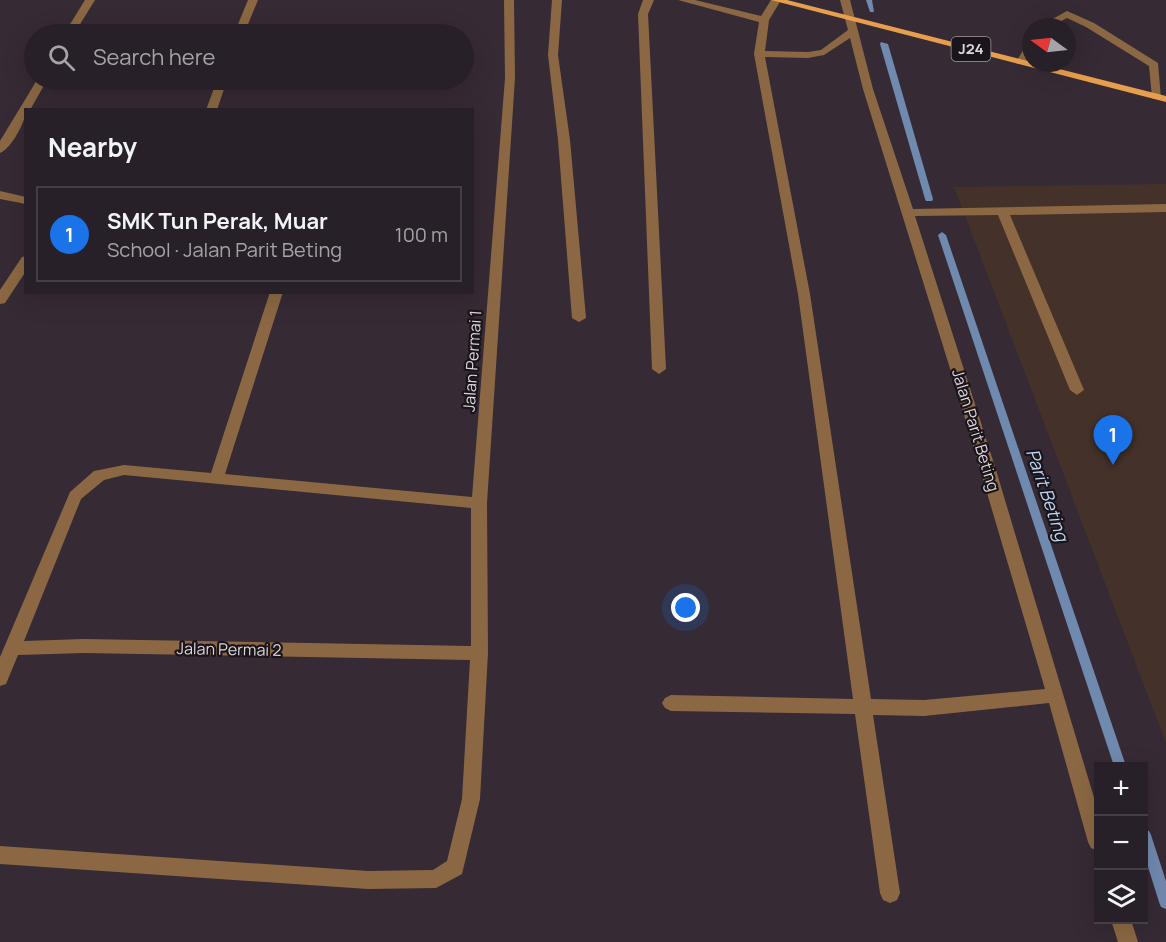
<!DOCTYPE html>
<meta charset="utf-8">
<style>
:root{--surface:#282028;--page:#302830;--text:#f1f3f6;--muted:#a5a3a8;--line:#443e45;--accent:#1a73e8}
body{margin:0;font-family:Manrope,sans-serif;background:var(--page);color:var(--text)}
.controls{position:absolute;right:18px;bottom:18px;display:grid;overflow:hidden;border-radius:0px;box-shadow:0 6px 24px #0002}
.controls button{width:54px;height:54px;display:grid;place-items:center;padding:0;border:0;border-bottom:2px solid var(--line);background:var(--surface);color:var(--text);font:30px sans-serif}
.compass{position:absolute;left:1022px;top:18px;width:54px;height:54px;border-radius:50%;background:var(--surface);box-shadow:0 6px 24px #0002;rotate:285deg}
.you{position:absolute;left:686px;top:608px;width:21px;height:21px;margin:-15px;border:4px solid #fff;border-radius:50%;background:#1a73e8;box-shadow:0 0 0 9px #1a73e833}
.badge{display:grid;place-items:center;width:39px;height:39px;border-radius:50%;background:var(--accent);color:#fff;font-size:20px;font-weight:700}
.pin{position:absolute;translate:-50% -50px;filter:drop-shadow(0 2px 3px #0008)}
.pin::after{content:'';position:absolute;top:32px;width:21px;height:18px;background:inherit;clip-path:polygon(0 0,100% 0,50% 100%)}
.list{margin:0;padding:0;list-style:none}
h2{display:flex;justify-content:space-between;align-items:center;height:78px;margin:0;padding:0 24px;font-size:26px}
h2 small{font-size:20px;font-weight:400;color:var(--muted)}
.list li{display:grid;grid-template-columns:39px 1fr auto;gap:18px;align-items:center;box-sizing:border-box;height:96px;margin:0 12px 12px;padding:0 12px;border:2px solid var(--line);border-radius:0px}
.list b{display:block;font-size:22px;white-space:nowrap}
.list p{margin:0;font-size:20px;white-space:nowrap;color:var(--muted)}
.list em{font-size:20px;font-style:normal;color:var(--muted)}
.icon{flex:none;width:33px;height:33px;fill:none;stroke:currentColor;stroke-width:2;stroke-linecap:round;stroke-linejoin:round}
.map{position:relative;flex:none;width:1166px;height:942px;overflow:hidden}
.search{position:absolute;background:var(--surface);box-shadow:0 6px 24px #0002;left:24px;top:24px;width:450px;height:66px;display:flex;align-items:center;gap:15px;box-sizing:border-box;padding:0 21px;border-radius:33px;color:var(--muted);font-size:22px}
.panel{position:absolute;background:var(--surface);box-shadow:0 6px 24px #0002;left:24px;top:108px;width:450px;height:186px;border-radius:0px}
.map>svg:first-child{display:block}
.education{fill:#443129}
.lines{fill:none;stroke-linecap:round;stroke-linejoin:round}
.stream{fill:#7089ae;fill-rule:evenodd}
.minor{fill:#8b6843;fill-rule:evenodd}
.major{fill:#e79f4d;fill-rule:evenodd}
.labels{text-anchor:middle;stroke-width:4.5;stroke-linejoin:round;paint-order:stroke}
.shield{fill:#1a151a;stroke:#a29ba2;stroke-width:1.5}
.shield-label{font-size:15px;font-weight:bold;fill:#ddd5dc}
.street-label{font-size:16px;fill:#ddd5dc;stroke:#1a151a}
.water-label{font-size:18px;font-style:italic;fill:#bdd4f2;stroke:#1a151a}
</style>
<div class="map">
<svg width="1166" height="942" viewBox="0 0 1166 942">
<rect width="100%" height="100%" fill="#362a35"/>
<polygon class="education" points="1166,184 1166,743 954,187"/>
<g class="lines">
<g class="stream">
<polygon points="866,0 872,0 874,12 870,12"/>
<polygon points="881,42 888,44 933,199 932,201 926,201 925,199 880,44"/>
<polygon points="942,232 946,235 1126,766 1114,766 938,235"/>
<polygon points="1144,829 1149,831 1151,835 1166,881 1166,909 1161,907 1159,902 1144,854"/>
</g>
<g class="minor">
<polygon points="85,0 95,0 74,34 64,34"/>
<polygon points="248,0 258,0 244,34 234,34"/>
<path d="M504 0H514L515 78 487 503 488 653 480 799 462 874 436 888 368 889 0 864V846L368 871 433 870 447 861 462 799 470 660 84 653 18 655 6 684 0 686V657L70 492 94 471 124 465 211 473 270 292H283L225 474 472 497 505 78ZM124 475 471 508V646L84 639 24 641 81 499 104 480Z"/>
<polygon points="552,0 562,0 558,55 570,140 586,318 579,322 572,318 558,140 548,55"/>
<polygon points="643,0 654,0 648,14 666,369 659,374 652,369 638,14"/>
<path d="M678 0H695L761 16 771 0H781L769 20 765 51 808 52 821 50 848 30 840 0H850L873 89 913 209 1166 204V212L1010 215 1084 390 1077 395 1070 390 998 215 915 216 996 470 1098 811V851L1091 848 1088 842 1049 703 924 716 873 715 900 893 897 900 890 903 883 900 880 893 855 714 671 711 665 708 662 703 665 698 671 695 853 699 798 294 754 54 759 22ZM850 38 863 89 953 378 1045 689 924 700 871 699 810 294 765 57 808 58 824 55Z"/>
<polygon points="1067,11 1094,23 1158,63 1161,99 1153,99 1152,97 1149,66 1086,27 1067,18 1050,27 1038,27"/>
<polygon points="1031,43 1031,54 1026,62 1017,64 1016,62 1027,44"/>
<path d="M37 80H47L30 110H26C26 121 11 149 0 153V141Z"/>
<polygon points="217,80 227,80 217,110 206,110"/>
<polygon points="0,191 26,197 26,204 0,199"/>
<polygon points="26,256 26,271 5,303 0,304 0,290 22,257"/>
<polygon points="1111,920 1131,920 1138,942 1118,942"/>
</g>
<polygon class="major" points="771,0 787,0 1166,96 1166,102"/>
</g>
<g class="labels">
<rect class="shield" x="951.5" y="37" width="39" height="24" rx="4.5"/>
<g class="shield-label">
<text x="971" y="54">J24</text>
</g>
<g class="street-label">
<text transform="translate(472 361) rotate(-86)" y="6">Jalan Permai 1</text>
<text transform="translate(976 430) rotate(73)" y="6">Jalan Parit Beting</text>
<text transform="translate(229 649) rotate(1)" y="6">Jalan Permai 2</text>
</g>
<g class="water-label">
<text transform="translate(1047 495) rotate(71)" y="6">Parit Beting</text>
</g>
</g>
</svg>
<div class="controls">
<button>+</button>
<button>−</button>
<button><svg class="icon" aria-label="layers" viewBox="0 0 24 24"><path d="M12 4l9 5-9 5-9-5zM3 14l9 5 9-5"/></svg></button>
</div>
<svg class="compass" viewBox="-18 -18 36 36"><path d="M0-13l5 13h-10z" fill="#e53935"/><path d="M0 13l5-13h-10z" fill="#a5a3a8"/></svg>
<div class="you"></div>
<div class="pin badge" style="left:1113px;top:465px">1</div>
<div class="search"><svg class="icon" aria-label="search" viewBox="0 0 24 24"><circle cx="10" cy="10" r="6"/><path d="M15 15l6 6"/></svg>Search here</div>
<section class="panel">
<h2>Nearby<small></small></h2>
<ul class="list">
<li><span class="badge">1</span><div><b>SMK Tun Perak, Muar</b><p>School · Jalan Parit Beting</p></div><em>100 m</em></li>
</ul>
</section>
</div>
